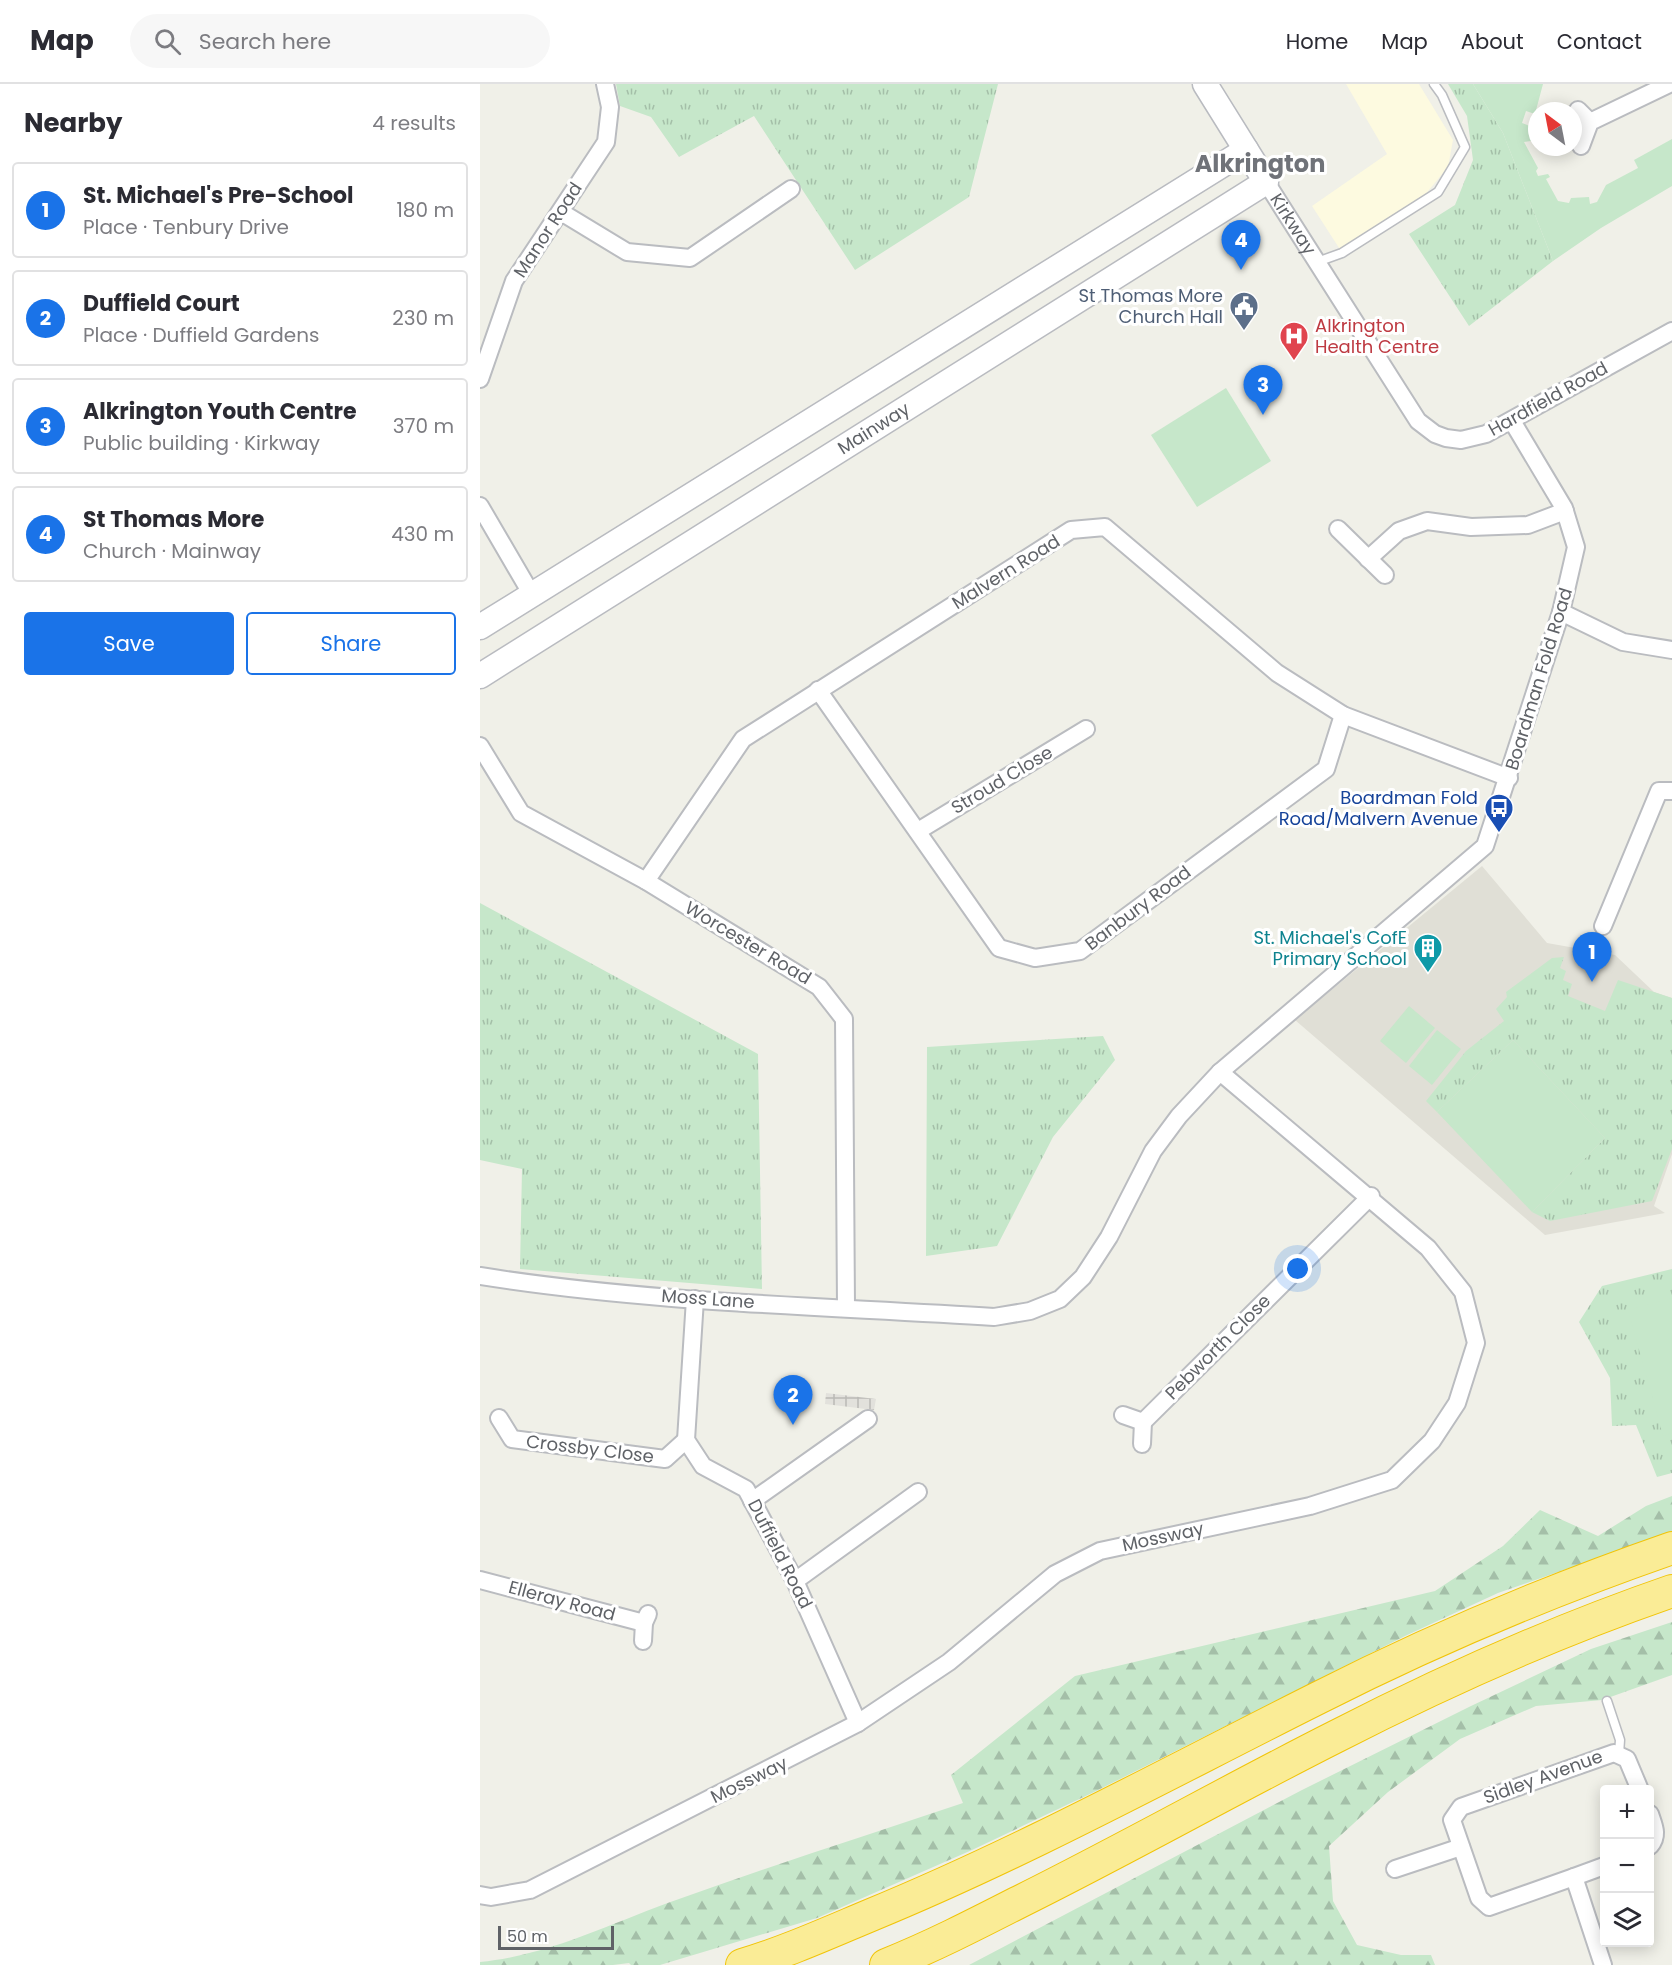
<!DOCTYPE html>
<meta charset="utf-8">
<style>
:root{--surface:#fff;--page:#f7f7f7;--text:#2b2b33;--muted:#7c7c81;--line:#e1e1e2;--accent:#1a73e8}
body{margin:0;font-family:Poppins,sans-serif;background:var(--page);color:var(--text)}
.controls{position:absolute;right:18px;bottom:18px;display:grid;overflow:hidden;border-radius:6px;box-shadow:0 3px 15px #0003}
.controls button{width:54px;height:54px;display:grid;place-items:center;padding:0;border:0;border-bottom:2px solid var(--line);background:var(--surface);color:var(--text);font:30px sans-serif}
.compass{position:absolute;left:1048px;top:18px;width:54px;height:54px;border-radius:50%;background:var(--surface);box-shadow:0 3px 15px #0003;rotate:328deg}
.scale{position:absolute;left:18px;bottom:15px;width:116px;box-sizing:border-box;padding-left:6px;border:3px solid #5f6267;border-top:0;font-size:16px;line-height:21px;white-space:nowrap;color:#5f6267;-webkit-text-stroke:4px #fff;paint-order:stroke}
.you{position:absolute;left:818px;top:1185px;width:21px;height:21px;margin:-15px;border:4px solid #fff;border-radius:50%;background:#1a73e8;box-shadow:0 0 0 9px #1a73e833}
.badge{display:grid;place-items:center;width:39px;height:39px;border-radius:50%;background:var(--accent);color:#fff;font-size:20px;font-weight:700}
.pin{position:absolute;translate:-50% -50px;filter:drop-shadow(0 2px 3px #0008)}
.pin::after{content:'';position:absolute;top:32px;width:21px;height:18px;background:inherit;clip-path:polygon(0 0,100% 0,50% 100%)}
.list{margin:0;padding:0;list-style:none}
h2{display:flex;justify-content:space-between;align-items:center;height:78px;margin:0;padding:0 24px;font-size:26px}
h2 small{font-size:20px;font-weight:400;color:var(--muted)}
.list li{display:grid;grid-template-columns:39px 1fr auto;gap:18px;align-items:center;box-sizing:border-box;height:96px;margin:0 12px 12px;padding:0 12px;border:2px solid var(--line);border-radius:6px}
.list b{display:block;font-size:22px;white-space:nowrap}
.list p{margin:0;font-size:20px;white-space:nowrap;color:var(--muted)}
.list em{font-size:20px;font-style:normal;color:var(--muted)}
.actions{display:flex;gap:12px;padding:18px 24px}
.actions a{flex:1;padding:14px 0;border:2px solid var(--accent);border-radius:6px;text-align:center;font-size:21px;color:var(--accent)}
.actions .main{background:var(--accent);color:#fff}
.icon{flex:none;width:33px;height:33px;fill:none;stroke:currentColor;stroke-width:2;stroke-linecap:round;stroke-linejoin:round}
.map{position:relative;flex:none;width:1192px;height:1881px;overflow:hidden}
header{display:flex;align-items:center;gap:36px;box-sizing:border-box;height:84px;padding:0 30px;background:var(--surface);border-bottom:2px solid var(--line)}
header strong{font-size:28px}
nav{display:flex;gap:33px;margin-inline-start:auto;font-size:21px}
.search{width:420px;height:54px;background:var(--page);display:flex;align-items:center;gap:15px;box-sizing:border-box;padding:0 21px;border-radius:33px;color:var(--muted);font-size:22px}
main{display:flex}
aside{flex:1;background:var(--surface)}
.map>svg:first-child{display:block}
.commercial{fill:#fdfae0}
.industrial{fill:url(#industrial-grid)}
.education{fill:#e0dfd6}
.grass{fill:url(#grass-tufts)}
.forest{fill:url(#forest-firs)}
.green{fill:#c6e7ca}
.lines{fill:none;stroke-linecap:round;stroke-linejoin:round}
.lane-casing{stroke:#babcc0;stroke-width:11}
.street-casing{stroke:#babcc0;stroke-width:20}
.secondary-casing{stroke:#b9bbc0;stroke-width:27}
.highway-casing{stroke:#f1c408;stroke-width:34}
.lane{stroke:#fff;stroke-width:8}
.street{stroke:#fff;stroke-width:16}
.secondary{stroke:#fff;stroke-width:24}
.highway{stroke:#faec96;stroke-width:32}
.labels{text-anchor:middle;stroke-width:6;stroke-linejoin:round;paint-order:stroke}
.street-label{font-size:18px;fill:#5f6267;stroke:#fff}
.service-label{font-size:18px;fill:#4e5e75;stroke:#fff;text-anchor:end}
.health-label{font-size:18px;fill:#be3a42;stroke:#fff;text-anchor:start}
.transit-label{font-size:18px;fill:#164399;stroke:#fff;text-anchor:end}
.culture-label{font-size:18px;fill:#0d838f;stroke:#fff;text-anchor:end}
.district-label{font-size:24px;font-weight:bold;fill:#707379;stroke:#fff}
</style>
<header>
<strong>Map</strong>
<div class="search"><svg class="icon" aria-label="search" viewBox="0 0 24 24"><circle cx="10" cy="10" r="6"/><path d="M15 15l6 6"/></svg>Search here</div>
<nav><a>Home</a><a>Map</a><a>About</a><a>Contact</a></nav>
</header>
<main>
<aside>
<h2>Nearby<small>4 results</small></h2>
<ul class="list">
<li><span class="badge">1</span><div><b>St. Michael's Pre-School</b><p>Place · Tenbury Drive</p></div><em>180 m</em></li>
<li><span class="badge">2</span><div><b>Duffield Court</b><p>Place · Duffield Gardens</p></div><em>230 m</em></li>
<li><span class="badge">3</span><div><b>Alkrington Youth Centre</b><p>Public building · Kirkway</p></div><em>370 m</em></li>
<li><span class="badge">4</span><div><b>St Thomas More</b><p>Church · Mainway</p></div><em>430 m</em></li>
</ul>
<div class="actions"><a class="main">Save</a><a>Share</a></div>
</aside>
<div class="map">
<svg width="1192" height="1881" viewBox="0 0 1192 1881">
<defs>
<pattern id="industrial-grid" width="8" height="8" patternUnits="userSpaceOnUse" patternTransform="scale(1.5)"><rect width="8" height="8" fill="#e2e1dc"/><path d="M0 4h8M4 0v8" fill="none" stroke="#babab6"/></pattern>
<pattern id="grass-tufts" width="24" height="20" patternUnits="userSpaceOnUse" patternTransform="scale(1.5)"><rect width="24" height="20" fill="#c6e7ca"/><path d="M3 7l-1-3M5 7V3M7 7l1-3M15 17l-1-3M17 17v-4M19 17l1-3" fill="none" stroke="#a4bfa8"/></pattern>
<pattern id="forest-firs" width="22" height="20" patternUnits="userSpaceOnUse" patternTransform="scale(1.5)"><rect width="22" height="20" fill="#c6e7ca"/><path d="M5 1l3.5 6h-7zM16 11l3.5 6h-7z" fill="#a4bfa8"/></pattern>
</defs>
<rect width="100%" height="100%" fill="#f0f0e8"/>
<polygon class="commercial" points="866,0 939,0 973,56 968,83 944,112 861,167 832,122 907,70"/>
<polygon class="industrial" points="346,1309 396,1315 394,1326 345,1320"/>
<polygon class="education" points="1002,782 1067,859 1135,871 1174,908 1192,914 1192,1070 1174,1122 1185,1129 1065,1151 815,936"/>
<g class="grass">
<polygon points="136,0 518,0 489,113 375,186 274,32 199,73 171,33 140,22"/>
<polygon points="968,0 993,0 1023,49 1073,177 989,242 929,150 975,121 993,76 987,32"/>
<polygon points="0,819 278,970 282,1205 40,1185 42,1085 0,1076"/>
<polygon points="1084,873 1080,884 1086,887 1083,896 1092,900 1088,912 1125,927 1138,896 1192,914 1192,1065 1172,1117 1070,1137 1052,1128 1125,1054 1033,956 957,1028 946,1017 986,967 1024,937 1016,925 1027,913 1026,908 1072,874"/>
<polygon points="623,952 635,976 573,1053 517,1162 446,1172 447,963"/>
<polygon points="1192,1185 1192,1389 1177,1393 1156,1341 1132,1342 1130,1294 1099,1238 1122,1202"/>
</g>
<g class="forest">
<path d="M1192 1412V1448L1018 1509 925 1552 612 1709 492 1766 337 1834 180 1881H151L149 1879 133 1881H0V1878C71 1871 133 1838 199 1815 293 1781 388 1751 483 1719L471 1691 595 1592 955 1507 1023 1462 1060 1426 1118 1452 1166 1422Z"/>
<polygon points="1192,1538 1192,1591 1122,1616 1056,1622 980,1655 908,1708 849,1762 853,1817 877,1861 921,1871 951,1871 955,1881 489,1881 822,1706 991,1622 1111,1565"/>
</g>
<g class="green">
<polygon points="993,0 1063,0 1055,30 1046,27 1042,39 1057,45 1057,56 1044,58 1058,84 1056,87 1058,92 1068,90 1070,93 1066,95 1078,117 1089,119 1091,114 1109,113 1110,120 1117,118 1126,101 1158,84 1154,76 1192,55 1192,102 1121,144 1073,177 1023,49"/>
<polygon points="746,304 791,377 717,423 671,351"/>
<polygon points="929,922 955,944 926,979 900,957"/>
<polygon points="957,946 981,965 952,1001 929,982"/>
<polygon points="1033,956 1125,1054 1052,1128 957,1028"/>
<polygon points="1192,1214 1192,1349 1183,1352 1148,1226"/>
</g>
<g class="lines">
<g class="lane-casing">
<g id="lane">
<polyline points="837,178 862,169 958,108 985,63 962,11 954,0"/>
<polyline points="1127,1617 1140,1656 1139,1670"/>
</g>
</g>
<g class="street-casing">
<g id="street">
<polyline points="1098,26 1110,38"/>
<polyline points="1101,62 1110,38 1189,0"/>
<path id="s1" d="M786 98 938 337 955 350 966 354 981 356 1006 350 1192 247"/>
<polyline points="81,128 147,168 210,174 311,105"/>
<polyline points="0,295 34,197 126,58 130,23 125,0"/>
<polyline points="0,422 52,511"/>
<polyline points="858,445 905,491"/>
<polyline points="888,475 919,447 947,437 991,443 1048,441 1085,427"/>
<polyline points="1081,528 1143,558 1192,566"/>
<polyline points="338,606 519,864 555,874 600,867 846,685 863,631"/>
<polyline points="0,662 41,729 166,797 339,903 364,935 366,1223"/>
<polyline points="438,747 606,645"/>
<polyline points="166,797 263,655 591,446 625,443 797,589 863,631 1029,694"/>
<polyline points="1123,842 1179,707 1192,707"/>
<path d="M0 1192C170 1219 343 1222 514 1233L550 1227 580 1215 603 1193 629 1153 673 1067 699 1032 740 988 1005 762 1081 528 1096 463 1084 424 1032 337"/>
<polyline points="215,1215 206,1356 223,1382 266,1405 315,1497 378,1639"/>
<polyline points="643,1331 663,1338 891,1112"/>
<polyline points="19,1334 32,1355 185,1375 206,1356"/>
<polyline points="662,1360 663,1338"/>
<polyline points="272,1417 388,1335"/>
<polyline points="0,1496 164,1539"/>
<polyline points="315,1497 438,1408"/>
<polyline points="163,1557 164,1539 168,1530"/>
<path d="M1170 1730C1174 1742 1179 1751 1170 1762"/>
<polyline points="915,1785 981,1763"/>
<polyline points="1094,1793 1124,1782"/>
<polyline points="0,1811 11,1813 50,1806 378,1639 469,1578 575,1490 620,1467 830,1422 912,1396 952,1357 977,1319 996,1259 983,1208 948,1164 740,988"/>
<polyline points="1123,1881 1094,1793 1009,1823 999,1814 972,1736 981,1723 1134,1669 1147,1675 1160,1706"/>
</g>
</g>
<g class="secondary-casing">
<g id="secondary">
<polyline points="0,543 766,66"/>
<path id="s2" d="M0 592 786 98 725 0"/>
</g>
</g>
<g class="highway-casing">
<g id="highway">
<path d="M262 1881C306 1868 348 1849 391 1831 544 1768 690 1688 838 1614 952 1556 1071 1506 1192 1464"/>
<path d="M406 1881C451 1863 494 1841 537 1819 644 1766 748 1707 855 1653 964 1597 1076 1547 1192 1507"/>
</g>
</g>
<use href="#lane" class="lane"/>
<use href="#street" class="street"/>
<use href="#secondary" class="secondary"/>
<use href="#highway" class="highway"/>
</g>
<defs>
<g id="civic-pin" transform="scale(1.5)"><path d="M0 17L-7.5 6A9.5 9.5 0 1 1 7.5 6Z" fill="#5c6f8a" stroke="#fff"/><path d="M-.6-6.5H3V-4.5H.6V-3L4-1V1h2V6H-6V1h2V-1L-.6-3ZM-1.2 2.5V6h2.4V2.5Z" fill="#fff"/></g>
<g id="hospital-pin" transform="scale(1.5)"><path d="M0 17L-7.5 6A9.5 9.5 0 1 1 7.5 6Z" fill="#e0444e" stroke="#fff"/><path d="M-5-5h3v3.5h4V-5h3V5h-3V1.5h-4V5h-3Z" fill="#fff"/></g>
<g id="bus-pin" transform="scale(1.5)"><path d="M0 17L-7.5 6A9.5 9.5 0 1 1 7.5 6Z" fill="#1a4fb4" stroke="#fff"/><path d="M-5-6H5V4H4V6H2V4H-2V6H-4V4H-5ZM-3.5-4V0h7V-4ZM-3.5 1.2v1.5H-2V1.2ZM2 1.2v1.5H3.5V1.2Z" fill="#fff"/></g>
<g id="building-pin" transform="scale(1.5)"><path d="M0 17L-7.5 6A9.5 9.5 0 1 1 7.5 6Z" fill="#0f9aa8" stroke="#fff"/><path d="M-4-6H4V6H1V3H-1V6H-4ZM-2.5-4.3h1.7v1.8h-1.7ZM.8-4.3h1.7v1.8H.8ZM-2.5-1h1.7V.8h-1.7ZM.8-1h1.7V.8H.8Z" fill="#fff"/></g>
</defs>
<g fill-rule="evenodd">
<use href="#civic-pin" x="764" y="222"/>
<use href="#hospital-pin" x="814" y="252"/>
<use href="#bus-pin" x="1019" y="724"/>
<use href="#building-pin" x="948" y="864"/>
</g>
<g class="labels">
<g class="street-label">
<text dy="6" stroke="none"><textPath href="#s1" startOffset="50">Kirkway</textPath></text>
<text transform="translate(68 146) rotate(-57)" y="6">Manor Road</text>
<text transform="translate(1068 315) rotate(-29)" y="6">Hardfield Road</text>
<text dy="6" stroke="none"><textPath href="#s2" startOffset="465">Mainway</textPath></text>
<text transform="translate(526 488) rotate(-32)" y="6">Malvern Road</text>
<text transform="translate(1059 595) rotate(-73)" y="6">Boardman Fold Road</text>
<text transform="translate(522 696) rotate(-31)" y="6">Stroud Close</text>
<text transform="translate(658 824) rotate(-37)" y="6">Banbury Road</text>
<text transform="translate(268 859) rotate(31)" y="6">Worcester Road</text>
<text transform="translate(228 1215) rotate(4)" y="6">Moss Lane</text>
<text transform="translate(738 1263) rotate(-45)" y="6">Pebworth Close</text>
<text transform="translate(110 1365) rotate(7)" y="6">Crossby Close</text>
<text transform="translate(683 1453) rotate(-12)" y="6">Mossway</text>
<text transform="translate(300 1470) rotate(63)" y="6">Duffield Road</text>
<text transform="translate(82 1517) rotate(15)" y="6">Elleray Road</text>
<text transform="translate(1063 1693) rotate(-20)" y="6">Sidley Avenue</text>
<text transform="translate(269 1696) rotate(-26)" y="6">Mossway</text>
</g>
<g class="service-label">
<text x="743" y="218">St Thomas More<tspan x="743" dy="21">Church Hall</tspan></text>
</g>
<g class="health-label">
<text x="835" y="248">Alkrington<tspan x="835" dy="21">Health Centre</tspan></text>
</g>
<g class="transit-label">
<text x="998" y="720">Boardman Fold<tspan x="998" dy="21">Road/Malvern Avenue</tspan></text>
</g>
<g class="culture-label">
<text x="927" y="860">St. Michael's CofE<tspan x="927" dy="21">Primary School</tspan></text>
</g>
<g class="district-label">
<text x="780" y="88">Alkrington</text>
</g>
</g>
</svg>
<div class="controls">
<button>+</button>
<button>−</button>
<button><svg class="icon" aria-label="layers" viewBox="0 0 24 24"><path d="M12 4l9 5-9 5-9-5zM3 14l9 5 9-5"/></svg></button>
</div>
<svg class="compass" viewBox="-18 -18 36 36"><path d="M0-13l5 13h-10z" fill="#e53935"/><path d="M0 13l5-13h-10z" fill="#7c7c81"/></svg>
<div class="scale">50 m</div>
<div class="you"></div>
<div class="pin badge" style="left:1112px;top:898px">1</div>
<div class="pin badge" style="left:313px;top:1341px">2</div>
<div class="pin badge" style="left:783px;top:331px">3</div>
<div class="pin badge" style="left:761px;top:186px">4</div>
</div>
</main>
